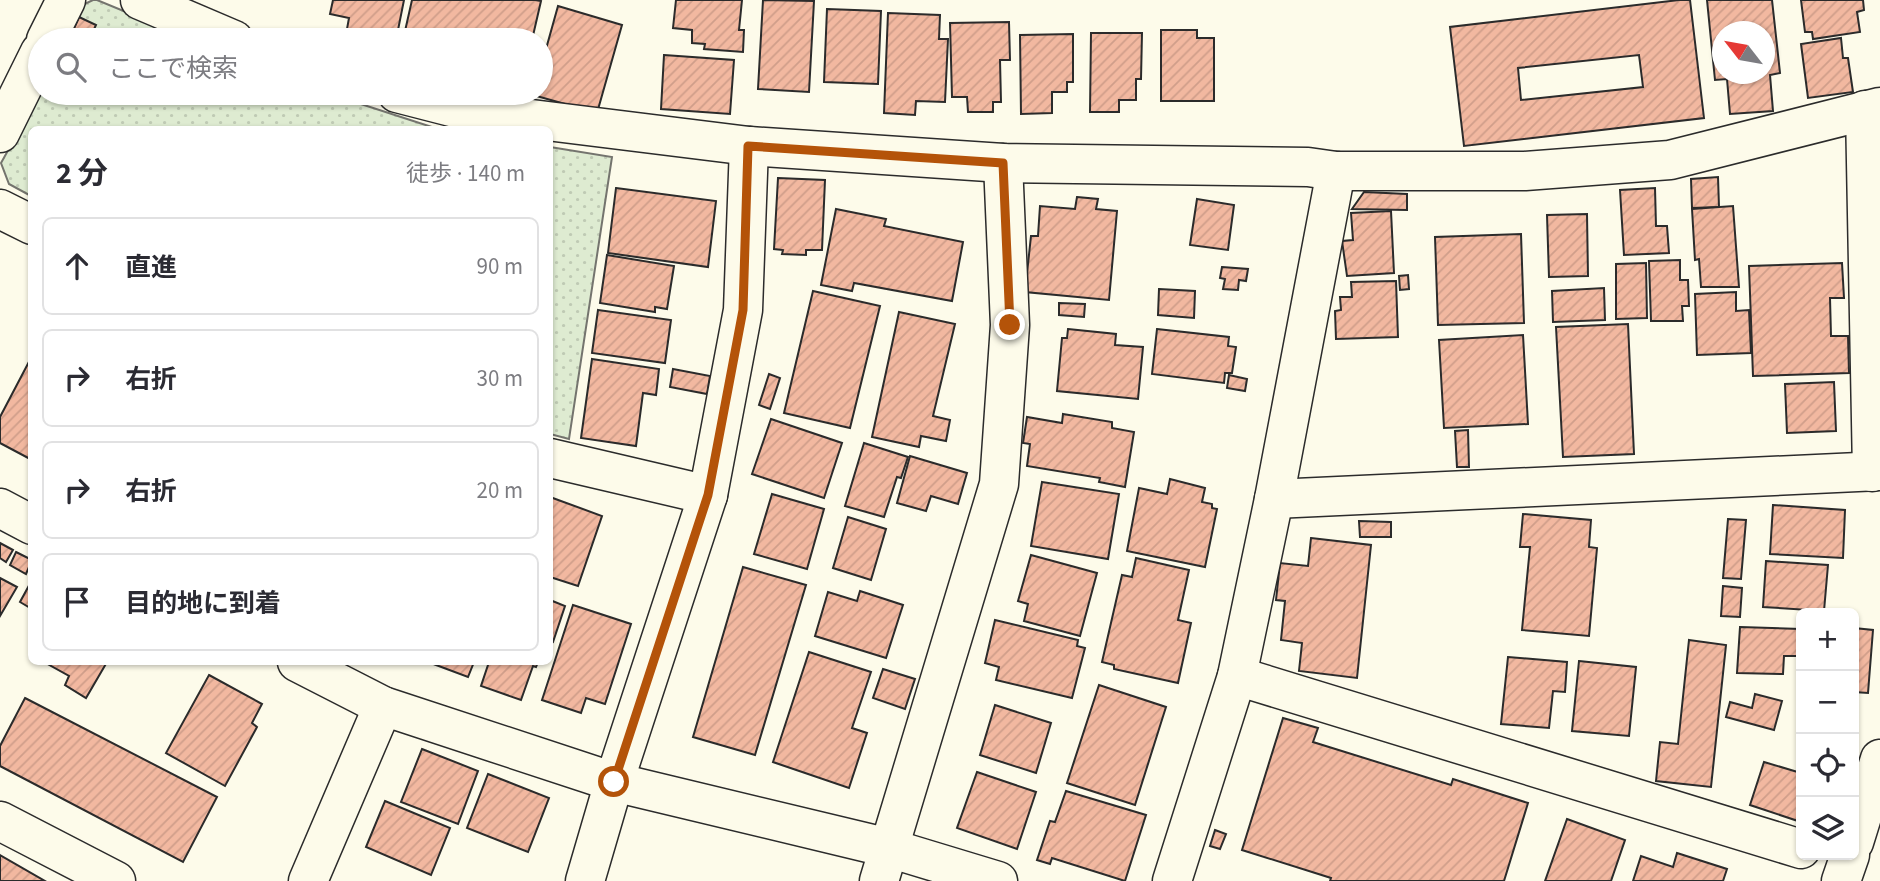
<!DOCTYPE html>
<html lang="ja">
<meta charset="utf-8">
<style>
:root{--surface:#fff;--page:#f7f7f7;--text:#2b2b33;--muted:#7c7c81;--line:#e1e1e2}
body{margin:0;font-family:"Source Sans 3","Noto Sans JP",sans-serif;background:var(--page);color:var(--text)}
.controls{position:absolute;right:21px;bottom:21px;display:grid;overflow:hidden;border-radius:10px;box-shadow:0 2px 5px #0004}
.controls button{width:63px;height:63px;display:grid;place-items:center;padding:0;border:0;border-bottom:2px solid var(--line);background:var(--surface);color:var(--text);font:35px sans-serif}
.compass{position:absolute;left:1712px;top:21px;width:63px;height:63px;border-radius:50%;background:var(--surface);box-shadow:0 2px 5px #0004;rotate:301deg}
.stop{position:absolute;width:21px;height:21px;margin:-16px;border:5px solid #b45309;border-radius:50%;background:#fff}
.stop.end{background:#b45309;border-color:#fff;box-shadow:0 2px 7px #0008}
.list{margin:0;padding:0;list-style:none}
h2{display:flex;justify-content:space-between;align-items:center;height:91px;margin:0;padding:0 28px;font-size:30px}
h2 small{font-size:23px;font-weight:400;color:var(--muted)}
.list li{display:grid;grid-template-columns:46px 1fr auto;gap:21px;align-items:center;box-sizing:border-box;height:98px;margin:0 14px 14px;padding:0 14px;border:2px solid var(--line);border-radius:10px}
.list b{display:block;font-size:26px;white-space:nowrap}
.list em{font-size:23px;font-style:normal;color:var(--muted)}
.icon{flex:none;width:38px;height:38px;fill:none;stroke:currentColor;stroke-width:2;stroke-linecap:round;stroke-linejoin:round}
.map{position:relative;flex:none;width:1880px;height:881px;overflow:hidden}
.search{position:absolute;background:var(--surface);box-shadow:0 2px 5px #0004;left:28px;top:28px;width:525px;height:77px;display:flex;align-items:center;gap:18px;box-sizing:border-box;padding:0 24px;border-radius:38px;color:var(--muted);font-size:26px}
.panel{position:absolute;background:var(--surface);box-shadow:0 2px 5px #0004;left:28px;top:126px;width:525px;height:539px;border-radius:10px}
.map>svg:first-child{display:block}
.park{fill:url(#park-dots);stroke:#74746e;stroke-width:2}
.building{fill:url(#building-hatch);stroke:#2b2b2b;stroke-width:2;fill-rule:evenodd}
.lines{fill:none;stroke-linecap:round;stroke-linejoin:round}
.street-casing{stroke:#2b2b2b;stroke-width:41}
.street{stroke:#fdfbea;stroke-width:38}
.route{stroke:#b45309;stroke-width:9}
</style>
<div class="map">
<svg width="1880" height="881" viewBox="0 0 1880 881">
<defs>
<pattern id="park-dots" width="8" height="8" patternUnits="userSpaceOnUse" patternTransform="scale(1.75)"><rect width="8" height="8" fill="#deebd1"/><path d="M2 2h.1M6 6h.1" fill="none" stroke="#bfcab4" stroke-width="1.8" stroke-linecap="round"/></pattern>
<pattern id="building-hatch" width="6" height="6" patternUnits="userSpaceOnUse" patternTransform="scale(1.75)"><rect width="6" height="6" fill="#f2b8a0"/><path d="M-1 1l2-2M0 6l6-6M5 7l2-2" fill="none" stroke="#d09e8a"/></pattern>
</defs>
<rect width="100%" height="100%" fill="#fdfbea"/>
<g class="park">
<polygon points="93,0 97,0 194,40 61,40 74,9"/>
<polygon points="40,93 327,93 438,129 32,130 31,196 9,184 1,163"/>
<polygon points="550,147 612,157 569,439 550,434"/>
</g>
<g class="building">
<polygon points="333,0 404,0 396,40 345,40 349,18 330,14"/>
<polygon points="412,0 535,0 541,1 532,40 403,40"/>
<polygon points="676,0 742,0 739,30 744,30 743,52 704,49 705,44 692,43 692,30 673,28"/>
<polygon points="763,0 814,1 809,92 758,89"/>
<path d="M1679 0H1690L1704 118 1464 146 1450 27ZM1639 55 1643 87 1521 100 1518 68Z"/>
<path d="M1707 0H1772L1780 73 1770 75 1773 111 1730 114 1727 79 1715 80ZM1722 32H1764V74H1722Z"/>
<polygon points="1801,0 1863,0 1864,10 1857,12 1860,32 1813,39 1812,32 1805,32"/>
<polygon points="558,6 622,25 597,113 533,95 541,93 541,67"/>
<polygon points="827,9 881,11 878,84 824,82"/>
<polygon points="888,13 940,15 939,39 948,39 945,102 916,101 915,115 884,113"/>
<polygon points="79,17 96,25 89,40 69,40"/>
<polygon points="1009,22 1010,60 1000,60 1001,102 993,102 993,112 968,112 967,97 952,97 950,23"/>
<polygon points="1161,30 1197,30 1197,38 1214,38 1214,101 1161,101"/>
<polygon points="1091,33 1142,33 1141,79 1136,79 1136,100 1119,100 1119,112 1090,112"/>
<polygon points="1073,34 1073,82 1067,82 1067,92 1052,92 1052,113 1021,114 1020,35"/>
<polygon points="1841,38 1843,58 1848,58 1853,92 1808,98 1801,44"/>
<polygon points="664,55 734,60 730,114 661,109"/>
<polygon points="1718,177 1719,207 1692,208 1691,179"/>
<polygon points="778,178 825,180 822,250 806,250 806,255 782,254 783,250 774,249"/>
<polygon points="616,188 716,201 708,267 608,253"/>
<polygon points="1655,188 1656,226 1667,226 1669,253 1624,255 1620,190"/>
<polygon points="1364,192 1407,194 1407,210 1352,209"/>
<polygon points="1077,197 1098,199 1096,209 1117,211 1109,300 1025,292 1031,236 1038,236 1040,206 1075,209"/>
<polygon points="1197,199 1234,205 1228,250 1190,245"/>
<polygon points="1733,206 1739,287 1701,287 1699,259 1695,260 1692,209"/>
<polygon points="836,209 886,219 884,226 963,242 952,301 854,283 852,291 821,285"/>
<polygon points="1391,211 1394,273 1347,276 1342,241 1353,240 1351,213"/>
<polygon points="1587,214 1588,276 1549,277 1547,215"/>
<polygon points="1521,234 1524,323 1438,325 1435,237"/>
<polygon points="607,255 674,266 667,309 655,307 655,312 600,303"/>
<polygon points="1680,260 1680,280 1688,280 1689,306 1682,306 1683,321 1651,321 1649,261"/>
<polygon points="1646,263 1647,318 1616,319 1616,264"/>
<polygon points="1842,263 1844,298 1830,298 1831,336 1848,336 1849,373 1753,376 1749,266"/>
<polygon points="1222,267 1248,269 1246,281 1239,280 1238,290 1223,289 1225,279 1220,278"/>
<polygon points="1408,275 1409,289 1400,290 1399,276"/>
<polygon points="1396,281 1398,337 1336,339 1335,311 1341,310 1340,297 1352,297 1351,282"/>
<polygon points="1604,288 1605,320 1553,322 1552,291"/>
<polygon points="1159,289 1195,291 1194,318 1158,315"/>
<polygon points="813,291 880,306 850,428 784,413"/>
<polygon points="1736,292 1736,311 1749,310 1751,353 1697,355 1695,294"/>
<polygon points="1059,303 1085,304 1084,317 1059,315"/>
<polygon points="598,310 671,320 665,363 592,353"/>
<polygon points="899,312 955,324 933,416 950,420 946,441 921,436 919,447 872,437"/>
<polygon points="1628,324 1634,454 1563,457 1556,327"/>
<polygon points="1068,329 1116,334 1115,345 1143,347 1138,399 1057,391 1062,338 1067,338"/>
<polygon points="1157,329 1229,337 1228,346 1236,347 1232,373 1225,373 1224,383 1152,374"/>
<polygon points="1523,335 1528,424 1444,428 1439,340"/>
<polygon points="32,356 32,460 0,443 0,417"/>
<polygon points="592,359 659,369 656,395 643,393 636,446 581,438"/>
<polygon points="673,369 710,376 707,394 670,387"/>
<polygon points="769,374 780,378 770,409 759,405"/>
<polygon points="1229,375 1247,379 1245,391 1227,388"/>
<polygon points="1834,382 1836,431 1787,433 1785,384"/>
<polygon points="1063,414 1112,422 1112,428 1134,432 1125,487 1099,482 1100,478 1027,466 1030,444 1023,443 1027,417 1062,423"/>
<polygon points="771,419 842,443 824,498 752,474"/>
<polygon points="1468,430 1469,467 1457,467 1455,431"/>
<polygon points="864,443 908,457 901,478 897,477 884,517 845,506"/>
<polygon points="910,456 967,473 958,504 931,496 926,511 897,503"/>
<polygon points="1170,479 1205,488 1202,502 1212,504 1212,508 1217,509 1205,567 1127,551 1139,488 1167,494"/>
<polygon points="1042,482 1119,494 1108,559 1031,546"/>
<polygon points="772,494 824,509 807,569 754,554"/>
<polygon points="550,497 602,516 578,586 550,577"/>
<polygon points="1773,505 1845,510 1843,558 1770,554"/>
<polygon points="1523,514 1591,520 1589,547 1597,548 1589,636 1522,630 1530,547 1520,547"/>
<polygon points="848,517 886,529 871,580 833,568"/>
<polygon points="1728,519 1746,520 1741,579 1723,578"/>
<polygon points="1359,521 1391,522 1391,537 1360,537"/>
<polygon points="1311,538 1371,545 1357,678 1299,671 1302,643 1281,640 1285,601 1276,600 1280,563 1308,566"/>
<polygon points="0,543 13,550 6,562 0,558"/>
<polygon points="16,552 32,560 26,574 10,565"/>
<polygon points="1031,555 1097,573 1080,636 1024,621 1028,604 1018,601"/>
<polygon points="1136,558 1189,570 1178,620 1191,623 1178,683 1114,669 1114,665 1102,662 1122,575 1132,577"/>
<polygon points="1766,561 1828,565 1824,611 1763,607"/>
<polygon points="743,567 806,585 755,755 693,737"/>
<polygon points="0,578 17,587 0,616"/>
<polygon points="32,580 32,609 20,602"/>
<polygon points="1723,586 1742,588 1740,617 1721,616"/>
<polygon points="860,591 903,605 886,658 815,636 828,592 857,601"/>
<polygon points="550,600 565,606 553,642 550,641"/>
<polygon points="573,605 631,624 605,704 586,698 581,713 542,700"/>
<polygon points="995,620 1078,640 1077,646 1085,648 1072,698 996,680 999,667 985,663"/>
<polygon points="1740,627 1800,629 1799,656 1784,656 1783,674 1737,673"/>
<polygon points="1854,628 1873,630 1868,693 1854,692"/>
<polygon points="1689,640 1726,645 1711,787 1656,781 1660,742 1678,744"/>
<polygon points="809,652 871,672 852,728 867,733 849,788 773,762"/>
<polygon points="1508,657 1567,662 1565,692 1553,691 1549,728 1501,724"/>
<polygon points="1579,661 1636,667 1629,736 1572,731"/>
<polygon points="44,662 107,662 86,698 65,685 69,676"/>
<polygon points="428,662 474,662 468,677"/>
<polygon points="489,662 538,662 536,667 533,666 521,700 481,686"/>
<polygon points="883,669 915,679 905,709 873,698"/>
<polygon points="209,675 262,704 252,723 257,727 225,786 166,753"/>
<polygon points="1099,685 1166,707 1135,805 1067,783"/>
<polygon points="1755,694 1782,701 1774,730 1726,717 1730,702 1752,708"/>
<polygon points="25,698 217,797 183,862 0,766 0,746"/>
<polygon points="995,705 1051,723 1036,773 980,755"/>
<polygon points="1283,718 1318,728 1313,742 1451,785 1453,779 1528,803 1504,881 1330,881 1331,878 1242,850"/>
<polygon points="422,749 478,771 458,824 401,802"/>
<polygon points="1764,762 1801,773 1801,822 1750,805"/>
<polygon points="977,772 1036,792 1017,849 957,828"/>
<polygon points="488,774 549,798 528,852 467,828"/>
<polygon points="1066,791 1146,815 1125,881 1052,858 1050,864 1037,860 1050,821 1055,822"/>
<polygon points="385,801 450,828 431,875 366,847"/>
<polygon points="1567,819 1625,840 1611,881 1545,881"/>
<polygon points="1215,830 1226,834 1220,849 1210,846"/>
<polygon points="1677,853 1727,869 1723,881 1633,881 1641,856 1673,867"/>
<polygon points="0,855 45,881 0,881"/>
</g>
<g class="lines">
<g class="street-casing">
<g id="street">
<polyline points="140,0 234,40"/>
<polyline points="46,40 66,0"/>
<polyline points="397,93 467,111 749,146 1003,163 1308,167 1336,171 1525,171 1670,160 1880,107"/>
<polyline points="1865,110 1872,472"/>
<polyline points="0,133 40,52"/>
<polyline points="0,209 32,225"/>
<polyline points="550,458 708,495"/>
<polyline points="1274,499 1880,471"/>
<polyline points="0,508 32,525"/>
<polyline points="297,662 383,706 614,782 889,848 998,881"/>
<polyline points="1237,676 1801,849"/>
<polyline points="0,821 116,881"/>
<polyline points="1854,842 1880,759"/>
<polyline points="308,881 383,706"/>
<polyline points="585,881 614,782 708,495 743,310 749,146"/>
<polyline points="879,881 999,484 1010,325 1003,163"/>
<polyline points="1172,881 1237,676 1274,499 1336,171"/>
<polyline points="1841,881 1850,855"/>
</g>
</g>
<use href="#street" class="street"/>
</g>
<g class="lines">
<polyline class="route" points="614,782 708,495 743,310 748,146 1003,163 1010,325"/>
</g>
</svg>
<div class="controls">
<button>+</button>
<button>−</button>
<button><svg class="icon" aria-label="locate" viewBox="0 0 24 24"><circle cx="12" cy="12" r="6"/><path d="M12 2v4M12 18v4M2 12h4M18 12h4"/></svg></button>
<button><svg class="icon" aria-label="layers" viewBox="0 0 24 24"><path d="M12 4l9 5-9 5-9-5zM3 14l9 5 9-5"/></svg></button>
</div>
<svg class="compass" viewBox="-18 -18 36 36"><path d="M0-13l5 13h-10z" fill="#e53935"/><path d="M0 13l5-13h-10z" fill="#7c7c81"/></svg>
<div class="stop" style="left:614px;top:782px"></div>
<div class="stop end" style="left:1010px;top:325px"></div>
<div class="search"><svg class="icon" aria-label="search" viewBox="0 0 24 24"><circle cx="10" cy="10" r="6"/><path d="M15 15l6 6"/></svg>ここで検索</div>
<section class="panel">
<h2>2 分<small>徒歩 · 140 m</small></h2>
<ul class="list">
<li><svg class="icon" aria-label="ahead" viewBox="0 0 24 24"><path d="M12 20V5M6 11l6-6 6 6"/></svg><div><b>直進</b></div><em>90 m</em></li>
<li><svg class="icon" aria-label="right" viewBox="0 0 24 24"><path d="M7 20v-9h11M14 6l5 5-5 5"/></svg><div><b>右折</b></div><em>30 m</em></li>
<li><svg class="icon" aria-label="right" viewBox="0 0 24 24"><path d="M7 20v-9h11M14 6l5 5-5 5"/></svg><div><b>右折</b></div><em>20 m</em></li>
<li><svg class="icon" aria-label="arrive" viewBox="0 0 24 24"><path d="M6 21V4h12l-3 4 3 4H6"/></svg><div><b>目的地に到着</b></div></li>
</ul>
</section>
</div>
